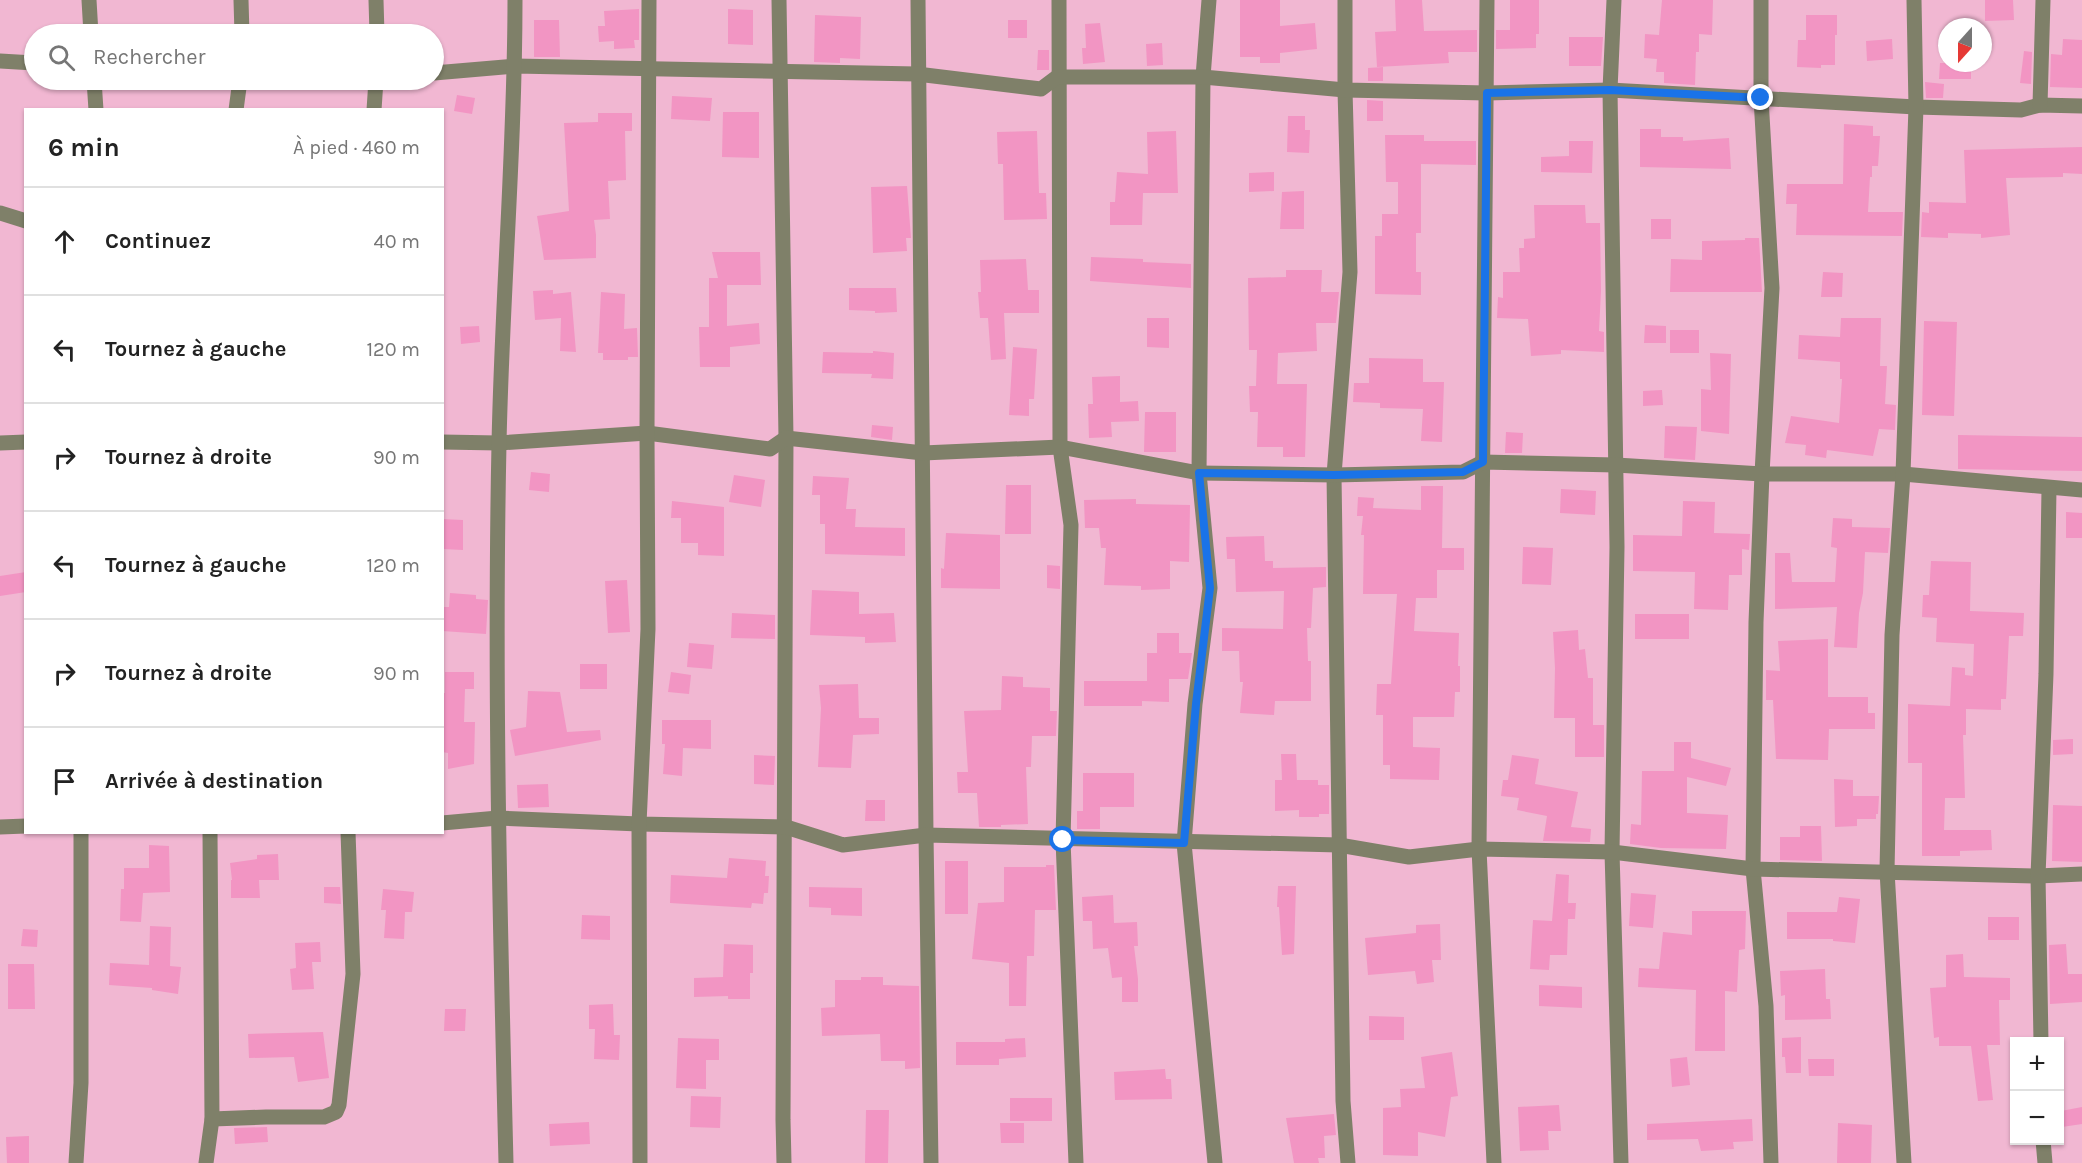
<!DOCTYPE html>
<html lang="fr">
<meta charset="utf-8">
<style>
:root{--surface:#fff;--page:#f2f2f2;--text:#222;--muted:#767676;--line:#e0e0e0}
body{margin:0;font-family:Karla,sans-serif;background:var(--page);color:var(--text)}
.controls{position:absolute;right:18px;bottom:18px;display:grid;overflow:hidden;border-radius:0px;box-shadow:0 2px 4px #0004}
.controls button{width:54px;height:54px;display:grid;place-items:center;padding:0;border:0;border-bottom:2px solid var(--line);background:var(--surface);color:var(--text);font:30px sans-serif}
.compass{position:absolute;left:1938px;top:18px;width:54px;height:54px;border-radius:50%;background:var(--surface);box-shadow:0 2px 4px #0004;rotate:201deg}
.stop{position:absolute;width:18px;height:18px;margin:-14px;border:4px solid #1a73e8;border-radius:50%;background:#fff}
.stop.end{background:#1a73e8;border-color:#fff;box-shadow:0 2px 6px #0008}
.list{margin:0;padding:0;list-style:none}
h2{display:flex;justify-content:space-between;align-items:center;height:78px;margin:0;padding:0 24px;font-size:26px}
h2 small{font-size:20px;font-weight:400;color:var(--muted)}
.list li{display:grid;grid-template-columns:39px 1fr auto;gap:18px;align-items:center;box-sizing:border-box;height:108px;padding:0 24px;border-top:2px solid var(--line)}
.list b{display:block;font-size:22px;white-space:nowrap}
.list em{font-size:20px;font-style:normal;color:var(--muted)}
.icon{flex:none;width:33px;height:33px;fill:none;stroke:currentColor;stroke-width:2;stroke-linecap:round;stroke-linejoin:round}
.map{position:relative;flex:none;width:2082px;height:1163px;overflow:hidden}
.search{position:absolute;background:var(--surface);box-shadow:0 2px 4px #0004;left:24px;top:24px;width:420px;height:66px;display:flex;align-items:center;gap:15px;box-sizing:border-box;padding:0 21px;border-radius:33px;color:var(--muted);font-size:22px}
.panel{position:absolute;background:var(--surface);box-shadow:0 2px 4px #0004;left:24px;top:108px;width:420px;height:726px;border-radius:0px}
.map>svg:first-child{display:block}
.building{fill:#f295c3}
.lines{fill:none;stroke-linecap:round;stroke-linejoin:round}
.minor{stroke:#7f8069;stroke-width:15}
.route{stroke:#1a73e8;stroke-width:8}
</style>
<div class="map">
<svg width="2082" height="1163" viewBox="0 0 2082 1163">
<rect width="100%" height="100%" fill="#f1b7d2"/>
<g class="building">
<polygon points="1240,0 1280,0 1280,26 1315,23 1317,49 1280,53 1280,63 1260,63 1260,57 1240,57"/>
<polygon points="1395,0 1422,0 1424,31 1477,30 1477,52 1448,52 1449,63 1377,67 1375,32 1396,31"/>
<polygon points="1510,0 1539,0 1539,34 1536,34 1536,48 1496,49 1496,30 1510,30"/>
<polygon points="1662,0 1713,0 1712,35 1699,34 1699,52 1696,52 1695,85 1664,83 1664,72 1656,72 1657,59 1644,58 1645,34 1659,35"/>
<polygon points="1985,0 2013,0 2014,20 1985,21"/>
<polygon points="639,9 639,40 634,40 635,48 614,49 614,41 599,42 598,26 605,26 604,11"/>
<polygon points="728,9 753,10 753,45 728,44"/>
<polygon points="815,15 861,17 860,59 840,58 840,63 814,62"/>
<polygon points="1806,15 1837,15 1837,35 1835,35 1835,65 1821,65 1821,68 1797,67 1798,40 1806,40"/>
<polygon points="534,20 559,20 560,57 534,57"/>
<rect x="1008" y="20" width="19" height="18"/>
<polygon points="1100,23 1105,62 1083,64 1082,48 1086,48 1085,24"/>
<polygon points="1569,37 1603,37 1601,66 1569,66"/>
<polygon points="1892,39 1893,59 1867,61 1866,41"/>
<polygon points="2063,39 2082,40 2082,88 2050,87 2051,54 2062,55"/>
<polygon points="1162,43 1163,65 1147,66 1146,44"/>
<polygon points="1038,50 1049,50 1049,70 1037,70"/>
<polygon points="2024,51 2032,52 2031,84 2020,83"/>
<polygon points="1940,63 1971,63 1971,79 1939,79"/>
<polygon points="1383,67 1383,81 1368,81 1368,68"/>
<polygon points="1925,82 1944,84 1943,98 1926,98"/>
<polygon points="457,95 475,98 472,114 454,111"/>
<polygon points="672,96 712,98 710,121 671,119"/>
<polygon points="1367,100 1383,101 1383,121 1367,121"/>
<polygon points="723,112 759,112 759,158 722,157"/>
<polygon points="598,113 632,113 632,131 625,131 626,180 608,181 610,219 594,220 596,235 596,258 544,260 537,216 569,211 564,123 598,122"/>
<polygon points="1288,116 1305,116 1305,130 1310,130 1309,153 1287,152"/>
<polygon points="1844,124 1873,126 1873,136 1880,136 1878,166 1872,166 1872,177 1870,177 1868,212 1903,212 1902,236 1796,235 1797,204 1786,204 1787,184 1843,184"/>
<polygon points="1640,129 1661,129 1661,137 1683,137 1683,141 1729,138 1731,169 1640,167"/>
<polygon points="1037,131 1039,193 1046,193 1047,219 1004,220 1003,164 998,164 997,132"/>
<polygon points="1176,131 1178,193 1143,193 1142,225 1110,225 1110,202 1115,202 1117,172 1148,174 1147,132"/>
<polygon points="1385,135 1424,135 1424,141 1476,141 1476,165 1421,164 1421,233 1416,233 1416,272 1421,272 1421,295 1375,294 1375,236 1382,236 1382,214 1398,214 1398,182 1386,182"/>
<polygon points="1569,141 1593,141 1592,173 1541,172 1541,157 1569,156"/>
<polygon points="2082,147 2082,174 2063,173 2063,177 2006,178 2010,235 1981,238 1981,234 1948,233 1948,238 1921,237 1922,212 1929,213 1929,202 1966,203 1964,150"/>
<polygon points="1274,172 1274,191 1249,192 1249,173"/>
<polygon points="907,186 911,238 906,238 907,251 873,253 871,187"/>
<polygon points="1304,191 1304,229 1280,229 1282,192"/>
<polygon points="1534,205 1585,205 1586,223 1600,223 1601,291 1599,331 1604,332 1604,352 1561,350 1561,354 1531,356 1528,319 1497,318 1498,297 1503,298 1503,272 1520,272 1519,248 1524,248 1524,239 1535,238"/>
<rect x="1651" y="219" width="20" height="20"/>
<polygon points="1745,238 1759,238 1762,292 1670,292 1671,259 1702,260 1702,241 1745,240"/>
<polygon points="712,252 760,252 761,285 727,285 727,326 759,323 760,344 730,347 730,367 700,367 699,327 709,327 709,278 718,278"/>
<polygon points="1091,257 1143,259 1143,262 1191,264 1191,288 1090,281"/>
<polygon points="1026,259 1028,290 1039,290 1039,313 1004,313 1006,359 991,360 988,318 980,318 978,292 981,292 980,260"/>
<polygon points="1286,270 1322,270 1321,292 1339,292 1336,323 1316,323 1317,351 1278,353 1277,384 1307,384 1305,457 1283,457 1283,447 1257,447 1258,412 1250,412 1249,386 1256,386 1257,350 1249,350 1248,278 1286,277"/>
<polygon points="1823,272 1843,273 1842,297 1821,297"/>
<polygon points="849,288 896,288 897,312 875,313 875,311 849,310"/>
<polygon points="553,290 553,294 571,292 576,352 560,351 561,318 535,320 533,291"/>
<polygon points="601,292 625,294 624,329 637,328 638,357 628,357 628,360 603,360 603,353 598,353"/>
<polygon points="1147,318 1169,318 1169,348 1147,347"/>
<polygon points="1841,318 1881,318 1880,366 1887,366 1885,404 1896,405 1895,430 1879,429 1873,456 1827,450 1826,458 1805,455 1806,445 1785,443 1791,416 1839,423 1842,379 1840,379 1840,362 1798,359 1799,335 1840,337"/>
<polygon points="1924,321 1957,322 1954,416 1922,415"/>
<polygon points="1645,325 1666,326 1666,343 1644,343"/>
<polygon points="479,326 480,342 461,344 460,327"/>
<rect x="1670" y="330" width="29" height="23"/>
<polygon points="1013,347 1037,349 1034,399 1029,399 1029,416 1009,415"/>
<polygon points="873,351 894,353 893,379 871,378 872,374 822,373 823,352 873,353"/>
<polygon points="1710,353 1731,354 1729,434 1701,431 1701,389 1711,390"/>
<polygon points="1369,358 1423,359 1423,382 1444,382 1442,442 1421,441 1423,409 1380,408 1380,403 1353,402 1354,383 1369,383"/>
<polygon points="1120,376 1120,402 1138,401 1139,421 1111,422 1112,437 1089,438 1088,404 1093,404 1092,377"/>
<polygon points="1662,390 1663,405 1643,406 1643,391"/>
<polygon points="1145,412 1176,412 1176,452 1144,452"/>
<polygon points="872,425 893,427 892,440 871,437"/>
<polygon points="1665,426 1697,427 1695,460 1664,458"/>
<polygon points="1506,432 1523,433 1522,453 1505,453"/>
<polygon points="1958,435 2082,437 2082,471 1958,469"/>
<polygon points="531,472 550,474 549,492 529,490"/>
<polygon points="734,475 765,480 761,507 729,502"/>
<polygon points="813,476 849,478 846,509 856,509 855,527 905,528 905,556 825,554 825,524 820,524 820,495 812,495"/>
<polygon points="1006,485 1031,485 1031,534 1005,534"/>
<polygon points="1421,486 1443,486 1442,548 1464,548 1464,570 1437,570 1437,598 1416,598 1414,631 1459,633 1458,666 1460,666 1460,692 1455,692 1454,717 1413,717 1413,747 1440,748 1439,780 1390,779 1390,765 1383,765 1383,715 1376,715 1377,684 1391,684 1397,594 1363,594 1364,535 1361,535 1363,516 1357,516 1358,497 1374,498 1373,508 1421,510"/>
<polygon points="1561,489 1596,491 1595,515 1560,513"/>
<polygon points="1136,499 1136,504 1190,505 1189,562 1170,561 1170,589 1141,590 1141,586 1104,585 1106,548 1101,548 1099,528 1085,528 1084,500"/>
<polygon points="672,501 724,507 724,556 698,555 698,543 681,543 681,518 671,518"/>
<polygon points="1683,501 1715,502 1714,533 1750,534 1749,550 1742,549 1742,575 1729,575 1728,610 1694,609 1695,572 1633,571 1633,535 1682,536"/>
<polygon points="2066,512 2082,513 2082,538 2066,538"/>
<polygon points="1833,518 1852,519 1852,527 1890,528 1888,553 1865,552 1863,593 1859,613 1857,648 1834,647 1837,607 1775,609 1775,553 1790,553 1792,582 1835,582 1837,548 1831,547"/>
<polygon points="442,519 463,520 463,550 442,549"/>
<polygon points="946,533 1000,535 1000,589 941,588 941,568 944,569"/>
<polygon points="1264,536 1265,561 1273,561 1273,568 1326,567 1326,587 1313,588 1311,628 1307,628 1308,661 1311,661 1311,701 1275,701 1274,715 1240,713 1243,682 1240,682 1239,651 1222,651 1222,628 1283,629 1284,591 1236,592 1235,559 1227,559 1226,537"/>
<polygon points="1523,547 1553,548 1551,585 1522,584"/>
<polygon points="1931,561 1971,562 1970,611 2024,613 2023,636 2009,636 2006,699 2001,699 2001,710 1966,709 1966,735 1963,735 1965,798 1945,798 1944,830 1991,830 1992,850 1960,851 1960,856 1922,856 1922,763 1908,763 1908,704 1950,706 1952,667 1965,668 1965,675 1973,676 1974,644 1936,642 1937,618 1922,617 1923,595 1929,595"/>
<polygon points="1047,565 1060,566 1060,589 1047,588"/>
<polygon points="26,572 26,592 0,596 0,576"/>
<polygon points="627,580 630,632 608,633 605,581"/>
<polygon points="812,590 859,592 859,614 894,613 896,642 865,643 865,637 810,635"/>
<polygon points="450,593 476,595 476,599 488,600 486,634 442,631 443,607 449,607"/>
<polygon points="732,613 775,615 775,639 731,638"/>
<rect x="1635" y="614" width="54" height="25"/>
<polygon points="1578,630 1579,650 1585,649 1588,678 1593,678 1593,725 1604,725 1604,757 1575,757 1575,718 1554,718 1555,668 1553,632"/>
<polygon points="1157,633 1179,633 1179,653 1192,653 1188,679 1169,679 1169,702 1142,701 1142,706 1084,706 1084,681 1147,681 1147,653 1157,653"/>
<polygon points="1828,639 1828,697 1868,697 1868,713 1875,713 1875,729 1829,729 1828,760 1776,759 1773,700 1766,700 1766,670 1780,671 1778,641"/>
<polygon points="689,643 714,645 712,669 687,667"/>
<rect x="580" y="664" width="27" height="25"/>
<polygon points="445,672 474,672 474,689 465,689 464,722 475,722 474,764 448,769 448,753 442,752 442,693 445,693"/>
<polygon points="671,672 691,675 689,694 668,692"/>
<polygon points="1002,676 1023,677 1023,687 1050,688 1050,711 1057,711 1056,736 1032,736 1031,767 1026,767 1028,824 1001,825 1001,827 979,827 977,793 958,793 957,772 968,772 964,711 1001,710"/>
<polygon points="858,684 859,718 879,718 879,734 853,735 851,768 818,767 821,708 819,685"/>
<polygon points="528,691 560,692 567,732 600,730 601,740 515,756 510,730 526,727"/>
<polygon points="662,720 711,720 711,749 683,748 682,776 663,774 665,744 662,744"/>
<polygon points="2073,739 2073,754 2053,755 2053,740"/>
<polygon points="1674,742 1691,742 1691,758 1731,768 1726,786 1687,777 1687,813 1728,815 1726,849 1661,848 1630,844 1631,824 1641,825 1642,771 1674,771"/>
<polygon points="1281,754 1296,754 1297,780 1318,780 1318,785 1329,785 1329,814 1319,814 1319,817 1299,817 1299,810 1275,811 1275,780 1282,780"/>
<polygon points="754,755 775,756 774,785 754,784"/>
<polygon points="1512,755 1539,759 1535,784 1578,792 1571,827 1591,829 1590,842 1543,841 1547,816 1517,810 1519,798 1501,796 1503,780 1508,780"/>
<polygon points="1083,773 1134,773 1134,807 1100,807 1100,829 1077,829 1077,811 1083,811"/>
<polygon points="1834,779 1853,780 1853,796 1879,796 1878,814 1876,814 1876,819 1857,819 1857,826 1835,827"/>
<polygon points="548,784 549,807 518,808 517,785"/>
<polygon points="866,800 885,800 885,821 865,821"/>
<polygon points="2053,805 2082,806 2082,862 2052,861"/>
<polygon points="1800,826 1821,826 1822,861 1780,860 1780,837 1800,837"/>
<polygon points="149,845 169,846 170,892 143,893 141,922 120,921 121,889 124,889 124,868 149,868"/>
<polygon points="278,854 279,880 259,880 260,898 231,898 231,880 232,880 230,863 257,859 257,855"/>
<polygon points="729,858 766,861 765,876 769,876 768,893 764,893 763,904 752,903 751,908 670,903 671,875 727,878"/>
<rect x="945" y="861" width="23" height="53"/>
<polygon points="1046,865 1054,865 1056,910 1035,910 1034,956 1027,956 1026,1006 1009,1006 1009,963 972,959 978,903 1004,902 1004,867 1046,867"/>
<polygon points="1556,874 1569,875 1568,903 1576,903 1575,919 1568,919 1567,955 1550,955 1549,970 1530,969 1533,920 1552,921"/>
<polygon points="1278,886 1296,886 1294,954 1282,955 1279,907 1277,907"/>
<polygon points="324,887 340,887 341,904 324,903"/>
<polygon points="809,887 862,888 862,916 831,915 831,908 809,907"/>
<polygon points="383,889 414,892 412,912 405,912 404,939 384,938 386,910 381,910"/>
<polygon points="1631,893 1656,895 1653,928 1629,926"/>
<polygon points="1113,895 1114,923 1137,922 1138,946 1134,946 1138,979 1138,1002 1122,1002 1122,977 1112,978 1108,948 1093,949 1092,921 1083,921 1082,897"/>
<polygon points="1839,897 1860,899 1855,943 1833,941 1833,939 1787,939 1787,912 1837,912"/>
<polygon points="1692,911 1746,911 1745,949 1739,950 1737,992 1725,991 1725,1051 1695,1051 1696,990 1638,987 1639,968 1659,969 1663,932 1692,935"/>
<polygon points="582,915 610,916 610,940 581,939"/>
<rect x="1988" y="917" width="31" height="23"/>
<polygon points="1440,924 1441,960 1432,960 1434,982 1417,984 1415,971 1368,975 1365,938 1416,933 1416,925"/>
<polygon points="150,926 171,927 170,966 181,967 178,994 152,990 152,988 109,985 110,963 149,965"/>
<polygon points="23,929 38,930 37,947 21,946"/>
<polygon points="320,942 321,962 312,962 314,989 292,990 290,969 296,968 295,943"/>
<polygon points="724,944 753,945 753,973 750,973 750,999 728,999 728,996 694,997 694,978 723,977"/>
<polygon points="2066,944 2068,974 2082,974 2082,1002 2050,1004 2049,945"/>
<polygon points="1963,954 1964,977 2010,978 2010,1000 1999,1000 2000,1045 1987,1045 1993,1100 1978,1101 1971,1046 1939,1046 1939,1037 1934,1038 1930,988 1946,987 1946,955"/>
<polygon points="8,964 34,964 35,1009 8,1009"/>
<polygon points="1825,969 1826,999 1830,999 1831,1019 1785,1020 1785,995 1781,996 1780,971"/>
<polygon points="861,977 883,977 883,985 919,986 920,1068 905,1069 905,1061 881,1061 880,1034 822,1036 821,1008 835,1007 835,980 861,980"/>
<polygon points="1539,985 1582,987 1582,1008 1539,1006"/>
<polygon points="613,1004 614,1035 620,1035 619,1060 594,1059 595,1029 589,1029 589,1005"/>
<polygon points="445,1009 466,1009 465,1031 444,1031"/>
<polygon points="1369,1016 1404,1017 1404,1040 1369,1040"/>
<polygon points="323,1032 329,1078 298,1082 294,1057 249,1058 248,1034"/>
<polygon points="1801,1037 1801,1073 1786,1073 1785,1057 1782,1057 1782,1038"/>
<polygon points="678,1038 719,1039 719,1060 706,1060 706,1089 676,1088"/>
<polygon points="1025,1038 1026,1057 999,1059 999,1065 956,1065 956,1042 1005,1042 1005,1039"/>
<polygon points="1452,1052 1458,1096 1451,1097 1445,1137 1418,1132 1418,1156 1383,1155 1383,1108 1401,1107 1400,1089 1425,1088 1421,1057"/>
<polygon points="1687,1057 1690,1085 1672,1087 1670,1059"/>
<polygon points="1808,1059 1834,1059 1834,1076 1809,1076"/>
<polygon points="1165,1069 1166,1079 1171,1079 1172,1099 1115,1100 1114,1072"/>
<polygon points="691,1096 721,1097 720,1128 690,1127"/>
<rect x="1010" y="1098" width="42" height="23"/>
<polygon points="1559,1105 1561,1131 1548,1131 1549,1150 1520,1151 1518,1107"/>
<polygon points="2082,1107 2082,1124 2062,1127 2061,1111"/>
<polygon points="866,1110 889,1110 888,1163 865,1163"/>
<polygon points="1334,1114 1336,1135 1324,1136 1325,1158 1318,1158 1319,1163 1294,1163 1286,1118"/>
<polygon points="1752,1119 1753,1141 1733,1142 1734,1149 1701,1151 1698,1139 1647,1140 1647,1124"/>
<polygon points="589,1122 590,1144 550,1146 549,1124"/>
<polygon points="1000,1123 1024,1123 1024,1143 1001,1143"/>
<polygon points="1838,1123 1872,1125 1871,1163 1837,1163"/>
<polygon points="267,1127 268,1142 235,1144 234,1128"/>
<polygon points="29,1136 29,1163 7,1163 6,1137"/>
</g>
<g class="lines">
<g class="minor">
<polyline points="89,0 91,34"/>
<polyline points="241,0 242,34"/>
<polyline points="376,0 377,34"/>
<polyline points="779,0 786,438 783,1120 784,1163"/>
<polyline points="918,0 926,835 931,1163"/>
<polyline points="1059,0 1060,447 1071,525 1063,840 1076,1163"/>
<polyline points="1209,0 1203,77 1199,473 1210,588 1195,704 1184,843 1215,1163"/>
<polyline points="1345,0 1345,90 1350,272 1334,475 1343,1101 1348,1163"/>
<polyline points="1487,0 1479,849 1494,1163"/>
<polyline points="1614,0 1610,90 1617,547 1612,852 1621,1163"/>
<polyline points="1761,0 1761,98 1772,288 1762,474 1756,622 1753,869 1766,1006 1771,1163"/>
<polyline points="0,61 34,63"/>
<polyline points="434,73 515,66 917,74 1041,89 1057,77 1203,77 1345,90 1487,93 1610,90 1916,107 2021,110 2040,105 2082,106"/>
<polyline points="94,80 96,110"/>
<polyline points="2040,105 2043,0"/>
<polyline points="236,110 240,80"/>
<polyline points="374,110 376,80"/>
<polyline points="0,213 26,221"/>
<polyline points="442,442 499,443 647,433 770,449 786,438 923,453 1060,447 1199,473 1334,475 1463,472 1483,462 1616,465 1762,474 1903,474 2082,490"/>
<polyline points="0,443 26,442"/>
<polyline points="442,823 498,818 639,824 786,827 843,845 926,835 1339,845 1409,857 1479,849 1612,852 1753,869 2038,876 2082,874"/>
<polyline points="0,827 26,826"/>
<polyline points="2041,1042 2038,876 2046,674 2049,489"/>
<polyline points="212,1119 266,1117 324,1117 336,1112 339,1105 353,974 348,832"/>
<polyline points="2043,1140 2045,1163"/>
<polyline points="76,1163 81,1083 81,832"/>
<polyline points="206,1163 212,1119 210,832"/>
<path d="M506 1163C500 923 494 684 499 444 502 296 515 148 515 0"/>
<polyline points="640,1163 639,824 648,629 647,433 649,0"/>
<polyline points="1904,1163 1887,871 1892,635 1903,474 1916,107 1914,0"/>
</g>
</g>
<g class="lines">
<polyline class="route" points="1063,840 1184,843 1196,704 1210,588 1199,473 1334,475 1463,472 1483,462 1487,93 1610,90 1761,98"/>
</g>
</svg>
<div class="controls">
<button>+</button>
<button>−</button>
</div>
<svg class="compass" viewBox="-18 -18 36 36"><path d="M0-13l5 13h-10z" fill="#e53935"/><path d="M0 13l5-13h-10z" fill="#767676"/></svg>
<div class="stop" style="left:1063px;top:840px"></div>
<div class="stop end" style="left:1761px;top:98px"></div>
<div class="search"><svg class="icon" aria-label="search" viewBox="0 0 24 24"><circle cx="10" cy="10" r="6"/><path d="M15 15l6 6"/></svg>Rechercher</div>
<section class="panel">
<h2>6 min<small>À pied · 460 m</small></h2>
<ul class="list">
<li><svg class="icon" aria-label="ahead" viewBox="0 0 24 24"><path d="M12 20V5M6 11l6-6 6 6"/></svg><div><b>Continuez</b></div><em>40 m</em></li>
<li><svg class="icon" aria-label="left" viewBox="0 0 24 24"><path d="M17 20v-9H6M10 6l-5 5 5 5"/></svg><div><b>Tournez à gauche</b></div><em>120 m</em></li>
<li><svg class="icon" aria-label="right" viewBox="0 0 24 24"><path d="M7 20v-9h11M14 6l5 5-5 5"/></svg><div><b>Tournez à droite</b></div><em>90 m</em></li>
<li><svg class="icon" aria-label="left" viewBox="0 0 24 24"><path d="M17 20v-9H6M10 6l-5 5 5 5"/></svg><div><b>Tournez à gauche</b></div><em>120 m</em></li>
<li><svg class="icon" aria-label="right" viewBox="0 0 24 24"><path d="M7 20v-9h11M14 6l5 5-5 5"/></svg><div><b>Tournez à droite</b></div><em>90 m</em></li>
<li><svg class="icon" aria-label="arrive" viewBox="0 0 24 24"><path d="M6 21V4h12l-3 4 3 4H6"/></svg><div><b>Arrivée à destination</b></div></li>
</ul>
</section>
</div>
